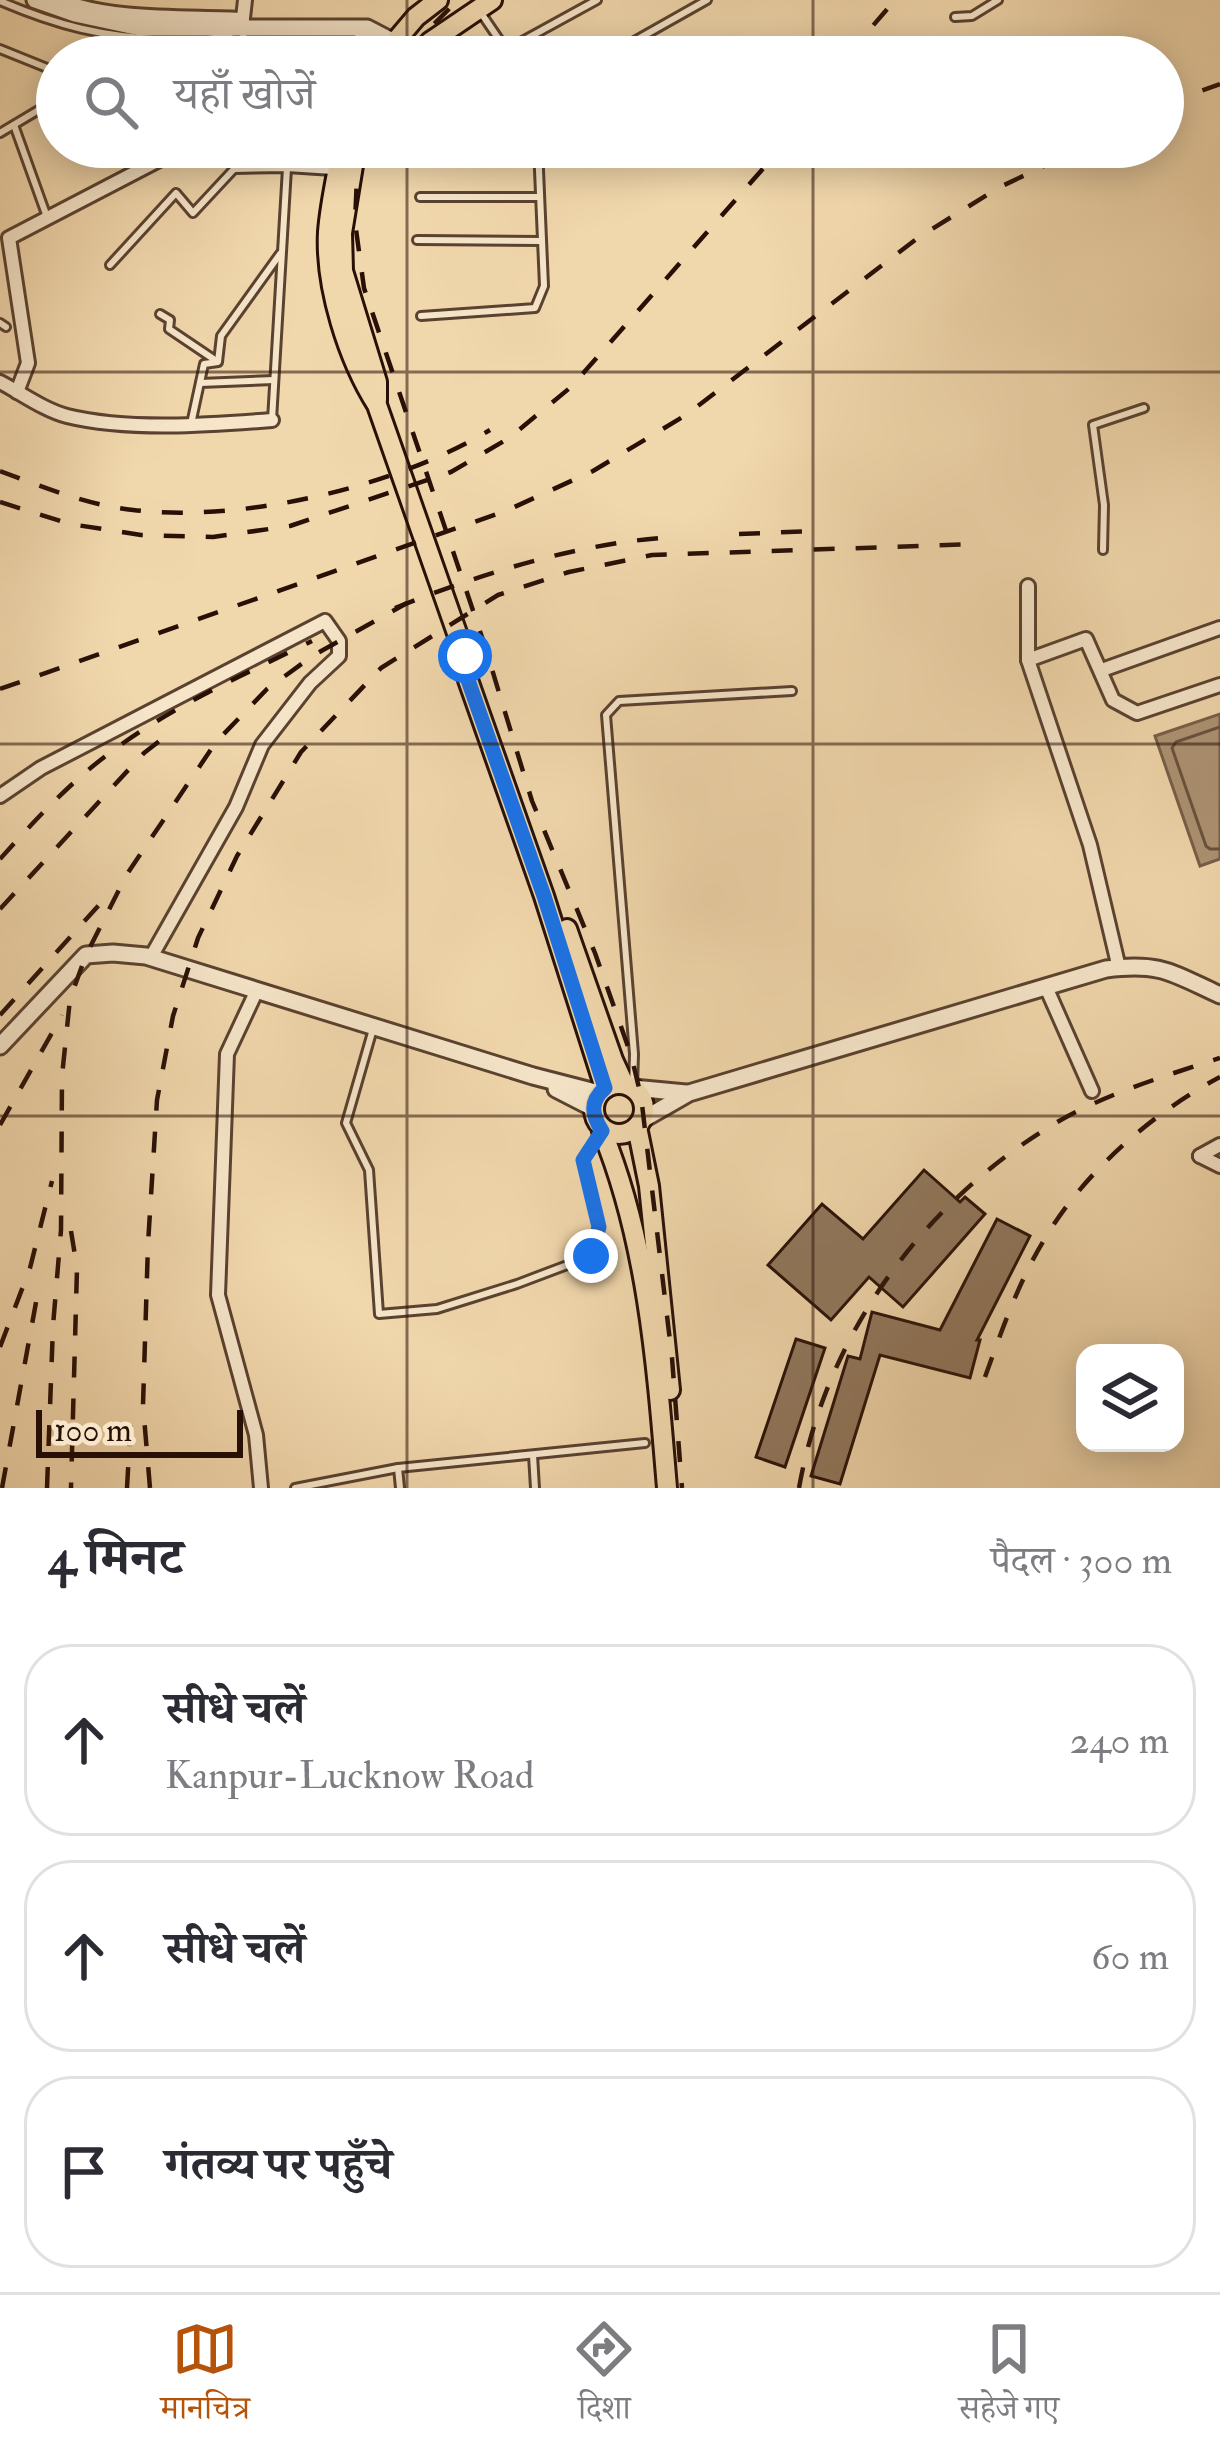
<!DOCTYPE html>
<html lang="hi">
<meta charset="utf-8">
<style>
:root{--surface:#fff;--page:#f7f7f7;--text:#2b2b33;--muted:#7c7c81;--line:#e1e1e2;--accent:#b45309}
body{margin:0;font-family:"IM FELL Double Pica","Noto Serif Devanagari",serif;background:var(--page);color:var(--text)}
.controls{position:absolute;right:36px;bottom:36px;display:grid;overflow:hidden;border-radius:24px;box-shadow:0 6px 30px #0003}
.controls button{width:108px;height:108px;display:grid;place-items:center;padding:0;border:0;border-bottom:3px solid var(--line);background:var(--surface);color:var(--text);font:60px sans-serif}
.scale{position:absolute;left:36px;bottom:30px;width:207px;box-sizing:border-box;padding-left:12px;border:6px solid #281007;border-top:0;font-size:33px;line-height:42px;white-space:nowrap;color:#281007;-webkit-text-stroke:9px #f6e5c9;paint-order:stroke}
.stop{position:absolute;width:36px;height:36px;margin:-27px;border:9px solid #1a73e8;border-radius:50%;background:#fff}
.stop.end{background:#1a73e8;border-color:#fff;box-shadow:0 3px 12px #0008}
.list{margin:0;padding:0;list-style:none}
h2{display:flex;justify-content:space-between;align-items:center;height:156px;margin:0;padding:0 48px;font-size:51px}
h2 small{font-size:39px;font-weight:400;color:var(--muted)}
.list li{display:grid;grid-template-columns:78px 1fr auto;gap:36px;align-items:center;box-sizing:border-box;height:192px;margin:0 24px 24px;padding:0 24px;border:3px solid var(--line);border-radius:48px}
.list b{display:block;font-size:45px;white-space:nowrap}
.list p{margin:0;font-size:39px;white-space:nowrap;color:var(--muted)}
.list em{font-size:39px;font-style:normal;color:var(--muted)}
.icon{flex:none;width:66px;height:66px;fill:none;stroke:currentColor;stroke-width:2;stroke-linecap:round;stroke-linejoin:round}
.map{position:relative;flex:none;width:1220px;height:1488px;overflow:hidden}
.search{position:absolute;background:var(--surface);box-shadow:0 6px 30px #0003;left:36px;right:36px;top:36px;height:132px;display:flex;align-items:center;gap:30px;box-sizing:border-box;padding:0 42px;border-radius:66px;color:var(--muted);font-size:45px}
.sheet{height:804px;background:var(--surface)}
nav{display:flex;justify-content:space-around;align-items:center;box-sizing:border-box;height:168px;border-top:3px solid var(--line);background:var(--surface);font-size:33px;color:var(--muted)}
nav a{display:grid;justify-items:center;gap:6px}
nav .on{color:var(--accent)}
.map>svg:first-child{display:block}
.water{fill:#ad9374;stroke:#785f48;stroke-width:3}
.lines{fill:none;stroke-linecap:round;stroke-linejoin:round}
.shore{stroke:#6a523e;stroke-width:3}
.building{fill:#91775d;stroke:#281007;stroke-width:3}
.service-casing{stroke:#5a4230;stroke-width:12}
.minor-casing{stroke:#5a4230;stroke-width:18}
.tertiary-casing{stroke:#5a4230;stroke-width:21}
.primary-casing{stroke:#281007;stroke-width:24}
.service{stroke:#f6e5c9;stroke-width:6}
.minor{stroke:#f6e5c9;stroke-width:12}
.tertiary{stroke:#f6e5c9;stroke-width:15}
.primary{stroke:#f1d7ac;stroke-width:18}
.rail{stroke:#281007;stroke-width:4.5;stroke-dasharray:21 21;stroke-linecap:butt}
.route{stroke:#1a73e8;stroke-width:15}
.grid{fill:none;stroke:#281007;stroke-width:3;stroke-opacity:0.55}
</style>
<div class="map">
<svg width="1220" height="1488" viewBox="0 0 1220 1488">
<rect width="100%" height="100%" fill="#f1d7ac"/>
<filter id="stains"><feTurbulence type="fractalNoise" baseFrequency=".00167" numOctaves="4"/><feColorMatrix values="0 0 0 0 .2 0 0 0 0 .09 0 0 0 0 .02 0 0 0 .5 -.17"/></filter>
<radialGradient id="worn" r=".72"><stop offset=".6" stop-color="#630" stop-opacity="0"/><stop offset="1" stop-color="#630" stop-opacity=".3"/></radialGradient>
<polygon class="water" points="1220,714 1220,859 1200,866 1155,736"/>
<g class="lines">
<polyline class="shore" points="1220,727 1176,742 1172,748 1206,846 1210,849 1220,849"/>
</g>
<g class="building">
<polygon points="924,1170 960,1202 965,1197 985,1214 903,1307 869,1277 831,1320 768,1265 822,1204 863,1239"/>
<polygon points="997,1219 1030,1236 977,1340 980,1340 970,1378 880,1355 840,1484 811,1476 848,1356 860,1359 872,1312 940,1330"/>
<polygon points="796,1339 825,1348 785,1467 756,1457"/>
</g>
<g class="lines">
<g class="service-casing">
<g id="service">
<path d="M0 1C58 26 103 37 167 40 190 40 212 42 233 32"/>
<polyline points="479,10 511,57"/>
<polyline points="955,17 972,16 998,0"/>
<polyline points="242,31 249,57"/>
<polyline points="0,49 57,72"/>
<polyline points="506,50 597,0"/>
<polyline points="183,57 184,40"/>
<polyline points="606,57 707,0"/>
<polyline points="14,125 47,217"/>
<polyline points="0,133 57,99"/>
<polyline points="265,147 267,168"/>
<polyline points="420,197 540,197"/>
<polyline points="417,240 542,241"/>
<polyline points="110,265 176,193 193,213 234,169 287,168 333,171"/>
<polyline points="160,314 170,320 169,329 215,360"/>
<polyline points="421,316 535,308 544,286 538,147"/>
<polyline points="0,323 6,327"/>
<polyline points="200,383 274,380"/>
<polyline points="272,420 287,168"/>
<polyline points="191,424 204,364 218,362 221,336 280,254"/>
<polyline points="1103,550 1104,505 1093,425 1144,408"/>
<polyline points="373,1029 346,1123 369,1170 379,1314 437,1309 517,1284 591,1256 599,1227 583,1160 600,1134"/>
<polyline points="633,1088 634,1054 606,715 619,701 792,691"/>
<polyline points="533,1455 535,1488"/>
<polyline points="398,1468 400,1488"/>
<polyline points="295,1488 398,1468 645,1443"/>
</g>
</g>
<g class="minor-casing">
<g id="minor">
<path d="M61 0C114 21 187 16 243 19"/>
<polyline points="242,27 245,0"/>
<polyline points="349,57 367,28"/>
<path d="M0 382C21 393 44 410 67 416 128 431 209 425 272 420"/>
<polyline points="17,392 28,363 9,238 184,147"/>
<polyline points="1028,586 1028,660 1090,845 1119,968"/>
<polyline points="1028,660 1086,639 1113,700 1137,713 1220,685"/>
<polyline points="1102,670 1220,628"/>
<polyline points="0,796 41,768 325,621 339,641 339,656 310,683 262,745 236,807 151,957"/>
<polyline points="1046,987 1092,1091"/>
<polyline points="257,990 227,1054 218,1295 256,1435 261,1488"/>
<polyline points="1200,1156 1220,1145"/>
<polyline points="1200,1156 1220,1166"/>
</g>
</g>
<g class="tertiary-casing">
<g id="tertiary">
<polyline points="35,0 75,14 140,28 367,28 419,55"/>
<polyline points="0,1046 86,955 113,953 146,956 533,1076 599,1093"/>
<polyline points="633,1088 686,1093"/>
<polyline points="556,1089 593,1108"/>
<path d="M642 1120 689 1093 1106 969C1161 962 1172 973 1220 995"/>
</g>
</g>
<g class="primary-casing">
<g id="primary">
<polyline points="382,57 416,17 438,0"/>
<polyline points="417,57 430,42 492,0"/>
<path d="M342 147C337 175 330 204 328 232 325 287 348 359 377 405L465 656 468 680 544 896 605 1088"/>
<polyline points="356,147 342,233 343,271 377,382 377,400"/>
<polyline points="567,929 613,1060 624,1084"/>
<circle cx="619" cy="1109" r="25"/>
<polyline points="637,1127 649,1186 670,1390"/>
<path d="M602 1131C648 1243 657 1368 667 1488"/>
</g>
</g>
<use href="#service" class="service"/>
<use href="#minor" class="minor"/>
<use href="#tertiary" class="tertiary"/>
<use href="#primary" class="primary"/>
<g class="rail">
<polyline points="409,57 431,27 458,0"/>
<polyline points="846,57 895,0"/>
<polyline points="1163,105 1220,84"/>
<polyline points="362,147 357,177 355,222 364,288 484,643 532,801 595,953 631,1055 641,1096 672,1358 682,1488"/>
<path d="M0 471C43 487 87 505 133 510 242 523 396 487 490 430"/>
<polyline points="0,502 70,524 141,535 213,537 290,526 451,472 509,438 571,387 782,147"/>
<polyline points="739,534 815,531"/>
<path d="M395 608C483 573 578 543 673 537"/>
<polyline points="0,689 508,510 593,471 686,415 919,237 1000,187 1084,147"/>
<path d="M0 859C35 820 72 780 115 749 175 705 245 674 312 641"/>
<polyline points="0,909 144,753 171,732"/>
<polyline points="0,1015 99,905"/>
<polyline points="0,1125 62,1015"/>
<polyline points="71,1231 77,1268 71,1488"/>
<polyline points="0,1347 30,1268 52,1181"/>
<path d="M985 1377C1002 1330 1018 1283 1044 1240 1084 1172 1151 1114 1220 1077"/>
<polyline points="2,1488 39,1286"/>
<polyline points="47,1488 53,1326 61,1230 62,1076 70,999 86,955 127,874 216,742 267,689 314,655 407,603"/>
<polyline points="127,1488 131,1416"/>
<polyline points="150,1488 143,1405 148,1244 157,1100 173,1016 198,938 237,856 301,752 381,668 498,595 569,572 652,555 979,544"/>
<path d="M799 1488C826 1337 919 1207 1049 1127 1101 1095 1162 1077 1220 1058"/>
</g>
</g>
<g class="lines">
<path class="route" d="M465 656 468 680 544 896 605 1088C589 1102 592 1115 602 1131L583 1160 599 1227 591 1256"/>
</g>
<path class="grid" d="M407 0V57M813 0V57M407 147V1488M813 147V1488M0 372H1220M0 744H1220M0 1116H1220"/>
<rect width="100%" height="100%" filter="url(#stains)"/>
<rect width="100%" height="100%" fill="url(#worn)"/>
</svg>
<div class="controls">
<button><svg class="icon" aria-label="layers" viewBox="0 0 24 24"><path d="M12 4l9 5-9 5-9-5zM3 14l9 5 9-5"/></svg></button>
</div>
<div class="scale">100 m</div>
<div class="stop" style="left:465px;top:656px"></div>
<div class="stop end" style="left:591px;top:1256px"></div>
<div class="search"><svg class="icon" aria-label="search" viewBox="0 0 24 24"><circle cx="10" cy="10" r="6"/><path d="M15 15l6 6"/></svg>यहाँ खोजें</div>
</div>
<section class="sheet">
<h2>4 मिनट<small>पैदल · 300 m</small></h2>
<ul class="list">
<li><svg class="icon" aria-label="ahead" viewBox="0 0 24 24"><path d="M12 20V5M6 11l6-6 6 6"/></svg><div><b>सीधे चलें</b><p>Kanpur-Lucknow Road</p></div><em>240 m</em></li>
<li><svg class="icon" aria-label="ahead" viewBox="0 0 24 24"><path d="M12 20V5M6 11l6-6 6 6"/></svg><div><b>सीधे चलें</b></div><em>60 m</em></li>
<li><svg class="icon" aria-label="arrive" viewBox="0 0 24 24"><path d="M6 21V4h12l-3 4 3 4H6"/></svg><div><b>गंतव्य पर पहुँचे</b></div></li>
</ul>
</section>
<nav>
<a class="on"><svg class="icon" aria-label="map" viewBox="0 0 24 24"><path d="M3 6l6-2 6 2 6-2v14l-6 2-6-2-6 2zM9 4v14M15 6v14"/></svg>मानचित्र</a>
<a><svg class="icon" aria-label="directions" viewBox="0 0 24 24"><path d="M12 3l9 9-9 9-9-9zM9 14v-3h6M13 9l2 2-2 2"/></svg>दिशा</a>
<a><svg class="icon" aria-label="saved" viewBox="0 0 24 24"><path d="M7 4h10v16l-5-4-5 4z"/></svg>सहेजे गए</a>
</nav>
